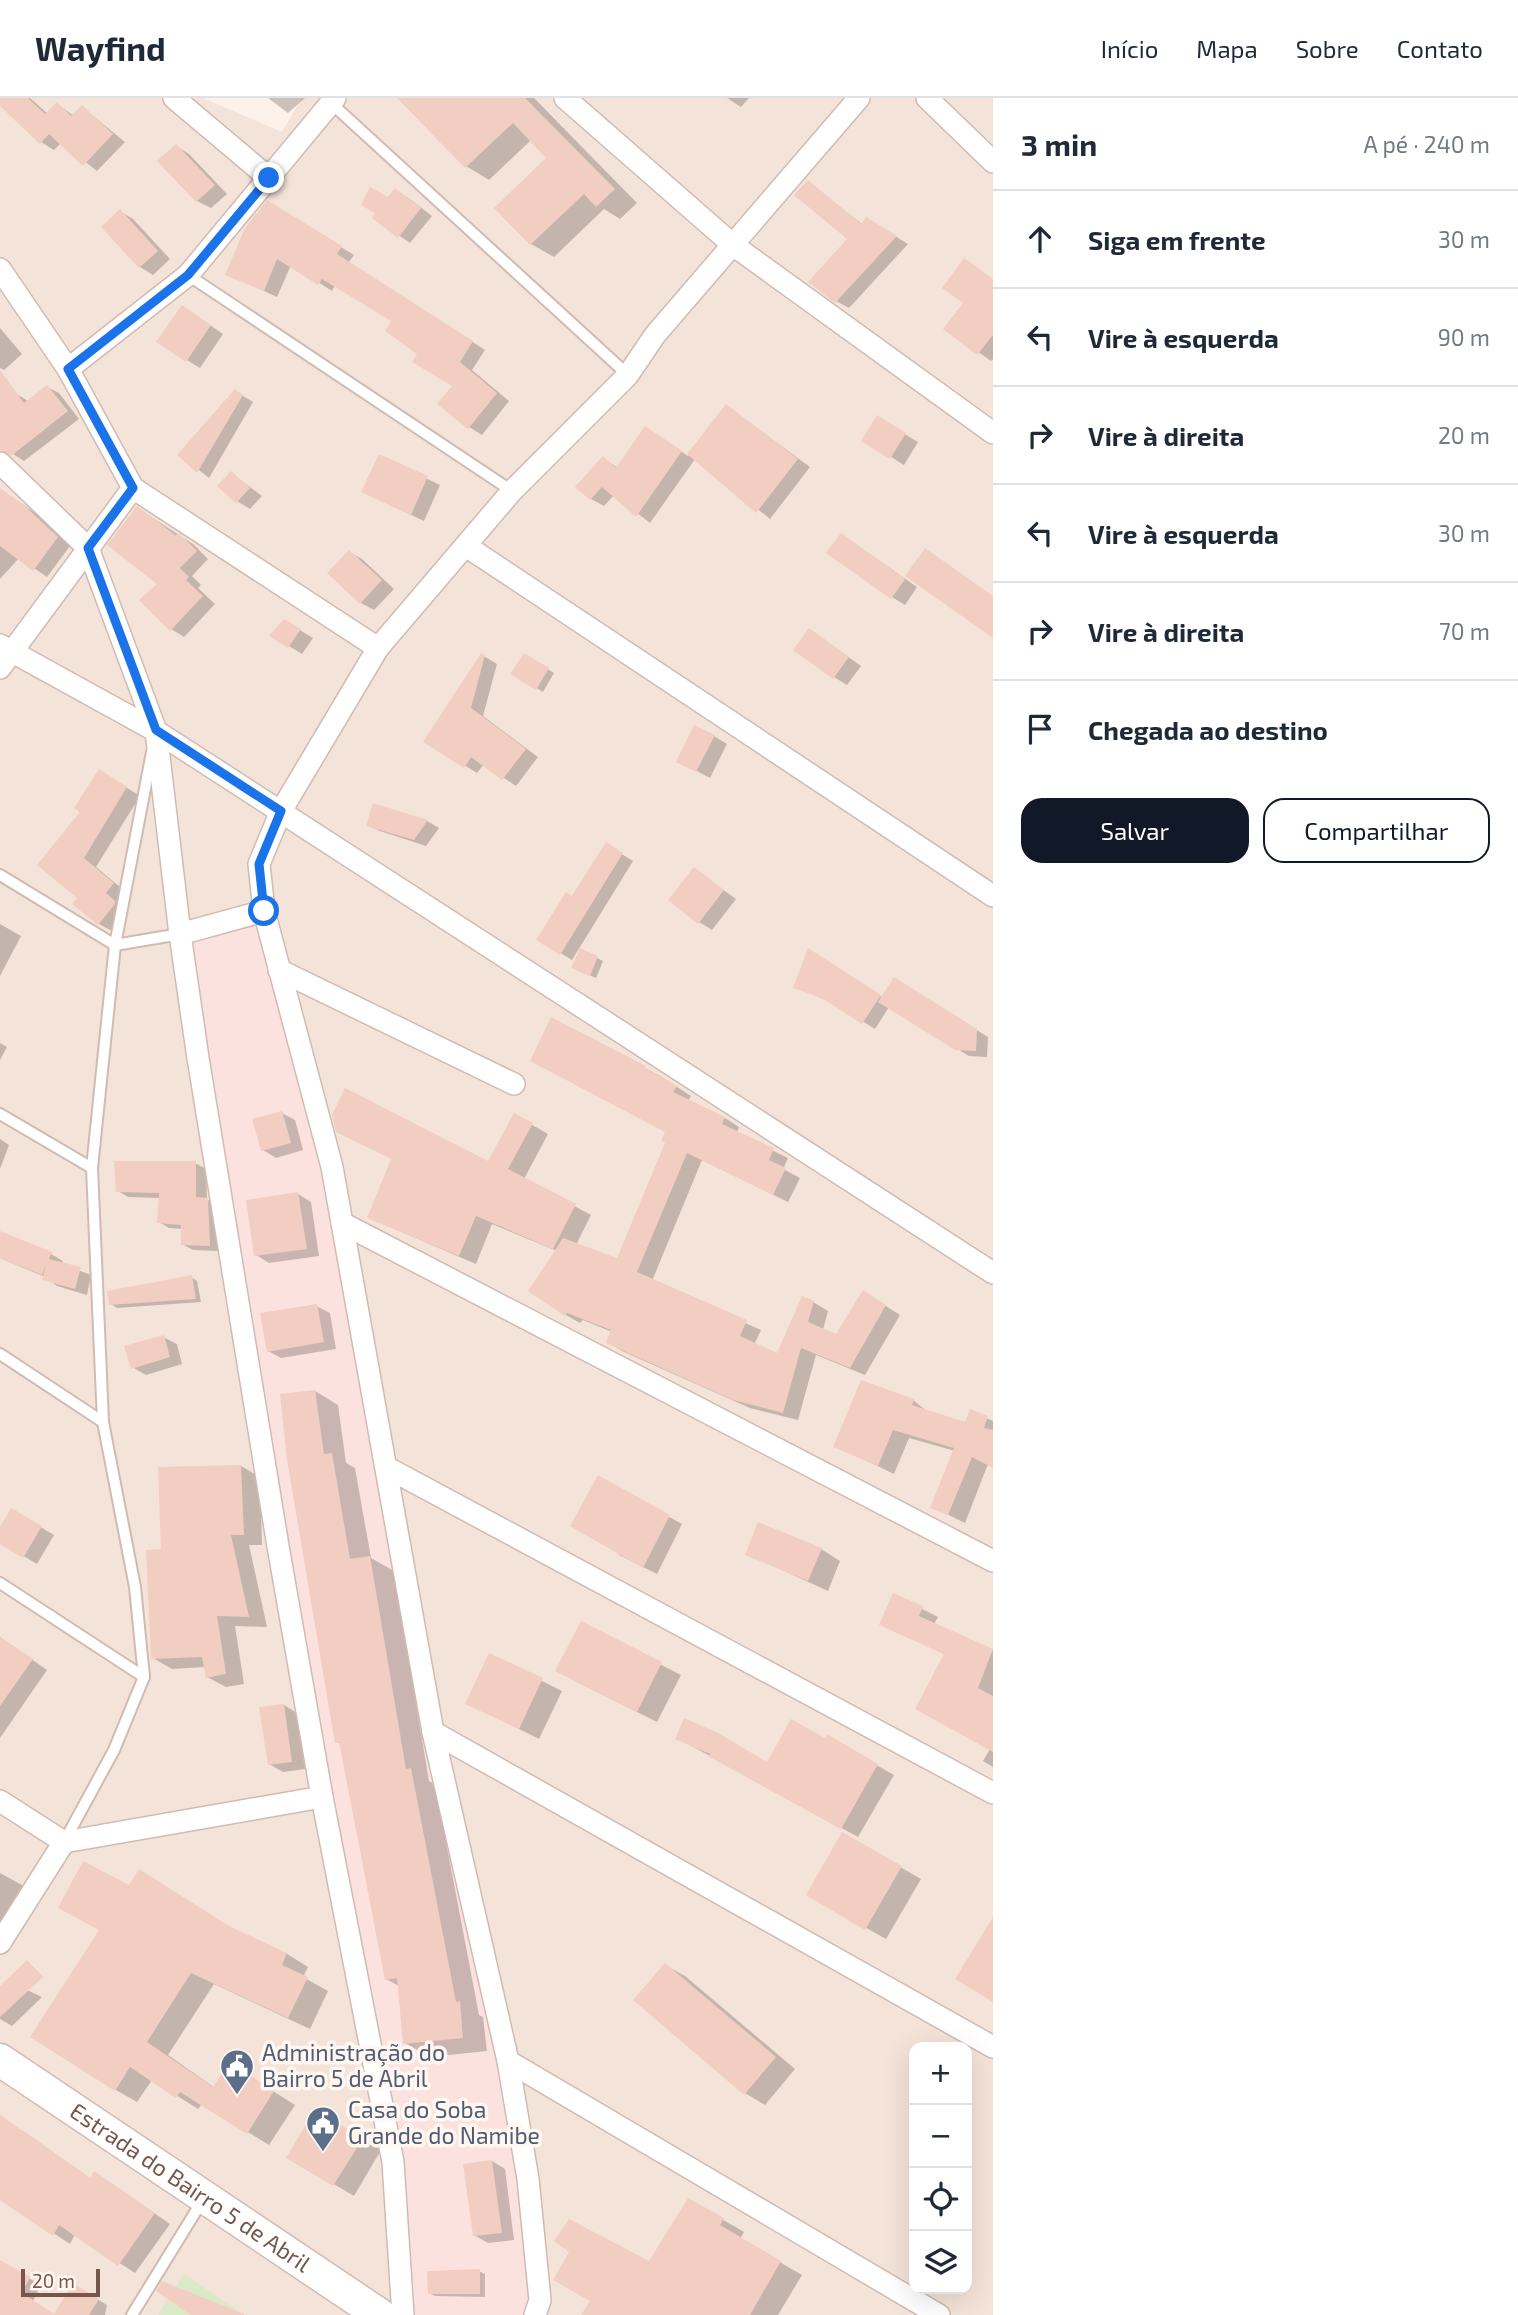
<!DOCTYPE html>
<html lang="pt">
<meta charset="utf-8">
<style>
:root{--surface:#fff;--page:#f2f2f3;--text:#1f2937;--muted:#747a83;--line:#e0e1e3;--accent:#111827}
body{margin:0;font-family:"Exo 2",sans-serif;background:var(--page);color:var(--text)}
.controls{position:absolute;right:21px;bottom:21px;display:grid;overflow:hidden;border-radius:14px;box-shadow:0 7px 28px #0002}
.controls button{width:63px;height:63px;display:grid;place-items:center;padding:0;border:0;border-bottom:2px solid var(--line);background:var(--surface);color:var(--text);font:35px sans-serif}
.scale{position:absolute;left:21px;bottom:18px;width:79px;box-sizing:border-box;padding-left:7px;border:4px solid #77564d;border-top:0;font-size:19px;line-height:24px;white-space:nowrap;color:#77564d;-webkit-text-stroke:5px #fff7f0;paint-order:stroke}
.stop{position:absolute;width:21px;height:21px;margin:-16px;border:5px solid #1a73e8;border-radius:50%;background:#fff}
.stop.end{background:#1a73e8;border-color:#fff;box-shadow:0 2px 7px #0008}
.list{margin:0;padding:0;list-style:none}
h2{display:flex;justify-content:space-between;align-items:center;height:91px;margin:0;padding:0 28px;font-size:30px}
h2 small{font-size:23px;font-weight:400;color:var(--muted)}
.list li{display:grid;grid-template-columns:46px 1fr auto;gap:21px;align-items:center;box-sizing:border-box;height:98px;padding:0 28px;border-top:2px solid var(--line)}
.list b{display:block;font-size:26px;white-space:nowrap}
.list em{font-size:23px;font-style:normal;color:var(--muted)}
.actions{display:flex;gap:14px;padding:21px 28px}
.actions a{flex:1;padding:16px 0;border:2px solid var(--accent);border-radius:21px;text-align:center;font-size:24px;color:var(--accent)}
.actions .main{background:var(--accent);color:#fff}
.icon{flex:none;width:38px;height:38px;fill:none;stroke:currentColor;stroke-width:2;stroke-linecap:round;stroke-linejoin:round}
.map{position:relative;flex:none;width:993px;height:2217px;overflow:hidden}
header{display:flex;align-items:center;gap:42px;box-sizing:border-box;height:98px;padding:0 35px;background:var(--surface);border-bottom:2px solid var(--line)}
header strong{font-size:33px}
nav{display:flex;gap:38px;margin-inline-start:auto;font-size:24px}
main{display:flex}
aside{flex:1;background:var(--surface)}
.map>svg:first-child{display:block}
.residential{fill:#f4e3d8;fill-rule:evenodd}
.commercial{fill:#fce2de}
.green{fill:#daeac7}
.shadow{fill:#0003}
.building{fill:#f1cec1}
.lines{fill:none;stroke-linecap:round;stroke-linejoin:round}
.lane-casing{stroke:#d1bbb1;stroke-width:14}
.street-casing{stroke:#d1bbb1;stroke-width:24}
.secondary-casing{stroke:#d4baaf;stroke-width:35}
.lane{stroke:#fff;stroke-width:10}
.street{stroke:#fff;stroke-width:21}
.secondary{stroke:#fff;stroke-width:32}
.route{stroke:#1a73e8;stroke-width:9}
.labels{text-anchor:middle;stroke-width:7;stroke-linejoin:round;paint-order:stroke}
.service-label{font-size:23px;fill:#4e5e75;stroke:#fff7f0;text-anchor:start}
.street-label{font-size:23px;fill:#77564d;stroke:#fff7f0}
</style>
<header>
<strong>Wayfind</strong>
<nav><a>Início</a><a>Mapa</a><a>Sobre</a><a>Contato</a></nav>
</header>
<main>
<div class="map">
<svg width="993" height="2217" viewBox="0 0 993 2217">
<rect width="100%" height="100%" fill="#fcf2e9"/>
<path class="residential" d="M0 0H203L282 34 302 0H993V2217H0ZM914 1949H967V2191H914Z"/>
<polygon class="commercial" points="264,813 330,1062 508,1963 535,2217 403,2217 393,2064 180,836"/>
<polygon class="green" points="184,2176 244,2217 158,2217"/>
<g class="shadow">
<polygon points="0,0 30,0 48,16 57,6 74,18 82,9 125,44 97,73 61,45 54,52 41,44 0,6"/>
<polygon points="268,0 305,0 288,15"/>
<polygon points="400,0 534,0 637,105 620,121 604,111 554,159 531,146 496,110 549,60 531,42 489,82 466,68"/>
<polygon points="727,0 749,0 741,9"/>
<polygon points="176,48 189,56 227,96 211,110 197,103 160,63"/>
<polygon points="808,84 863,127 867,121 908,146 849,210 836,203 850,141"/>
<polygon points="407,99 432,118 410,145 374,120 389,101"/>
<polygon points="267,105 354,157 349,164 485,252 472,272 509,303 482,337 469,329 454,288 420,255 394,223 335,187 332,193 291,167 277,199 227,176"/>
<polygon points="120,113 133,121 170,161 153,177 140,169 103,129"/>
<polygon points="993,181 993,261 991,263 946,231 965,205"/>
<polygon points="195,217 223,236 200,270 187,262"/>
<polygon points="0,230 22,256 4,272 0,270"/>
<polygon points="47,289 59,295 79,321 24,363 13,356 0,342 0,306 15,295 28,303"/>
<polygon points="235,293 253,304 209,380 179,356"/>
<polygon points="727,308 810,369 770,421 695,361 650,425 614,397 604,408 591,401 603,360 618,370 658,338 688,358"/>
<polygon points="877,320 918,344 904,367 864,342"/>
<polygon points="380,358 440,387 424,423 377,401"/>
<polygon points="231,375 262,398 250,411 237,403"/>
<polygon points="0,391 41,419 70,448 47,479 19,460 0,481"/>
<polygon points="137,410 193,446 208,461 192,478 201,487 198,490 215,506 184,539 171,531"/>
<polygon points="854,445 917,489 905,507 892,499"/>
<polygon points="349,454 362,461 394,491 374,512 361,505"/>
<polygon points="298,531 313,540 302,556 271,537"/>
<polygon points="822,540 861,568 847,587 834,579"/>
<polygon points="482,557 497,566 483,618 538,659 516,688 484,666 477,675 425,643"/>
<polygon points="524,557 554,575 543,594 513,575"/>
<polygon points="714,638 727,646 710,680 691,670"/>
<polygon points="113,681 140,698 96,769 126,794 118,804 128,814 112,833 99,826 80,800 39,766"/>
<polygon points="374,707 427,723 439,730 426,748 380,733 368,727"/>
<polygon points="607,747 633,763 572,862 539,842 572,800"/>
<polygon points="694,771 736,801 712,832 699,824"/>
<polygon points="0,826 21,838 0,878"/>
<polygon points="579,851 603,863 596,880 580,873"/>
<polygon points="820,860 883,900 906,888 988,939 987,959 969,958 889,909 875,931 833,905 795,889"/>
<polygon points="552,921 660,978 691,998 688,1003 725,1020 739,1029 737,1035 788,1060 783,1071 800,1080 788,1104 702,1062 652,1183 761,1232 754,1247 778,1258 813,1204 828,1213 823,1232 837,1238 878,1203 900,1217 865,1277 816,1257 798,1322 750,1310 622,1253 608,1244 612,1234 583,1222 580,1225 566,1217 557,1153 492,1126 476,1166 369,1120 489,1066 515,1017 548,1036 524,1081 591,1117 576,1147 618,1163 667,1044 667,1034"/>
<polygon points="0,945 7,949 0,962"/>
<polygon points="282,1015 295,1022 303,1052 276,1060 263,1052"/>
<polygon points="0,1041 9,1047 0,1071"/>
<polygon points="195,1065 206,1071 207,1101 218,1108 220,1153 193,1152 182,1146 183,1131 169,1130 159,1124 160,1100 128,1099 118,1093"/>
<polygon points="298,1096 311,1104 319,1158 269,1165 256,1157"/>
<polygon points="0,1134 51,1156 63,1163 62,1166 91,1177 87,1197 57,1188 45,1179 0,1160"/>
<polygon points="191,1179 197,1183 201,1204 117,1210 111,1206"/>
<polygon points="316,1208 330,1215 336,1251 281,1260 268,1253"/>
<polygon points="163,1239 177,1246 182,1266 146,1277 132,1269"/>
<polygon points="315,1293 338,1307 346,1365 355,1370 371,1460 394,1473 429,1683 435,1686 479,1917 483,1919 487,1953 429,1959 405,1945 399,1888 386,1881 341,1646 337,1644"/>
<polygon points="913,1302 928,1314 966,1326 971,1313 993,1323 993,1369 988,1366 965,1425 932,1409 955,1353 909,1340 894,1376 836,1348"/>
<polygon points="241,1368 260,1379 262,1447 249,1447 267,1529 235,1528 244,1586 226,1589 207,1579 206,1569 172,1571 153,1560 162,1452"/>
<polygon points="599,1380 682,1426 657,1476 619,1457"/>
<polygon points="12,1412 54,1437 37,1466 0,1444 0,1432"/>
<polygon points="821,1451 840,1463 828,1493 747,1456"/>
<polygon points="894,1497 938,1519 934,1526 993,1552 993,1669 983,1663 990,1651 946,1557 881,1526"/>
<polygon points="582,1526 681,1577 657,1624 577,1584"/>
<polygon points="0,1539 47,1572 0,1640"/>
<polygon points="490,1557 562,1593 539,1641 467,1605"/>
<polygon points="284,1607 297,1615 305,1671 283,1674 269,1666"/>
<polygon points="827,1639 894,1677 858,1739 677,1640 768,1666"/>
<polygon points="843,1736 921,1781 886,1841 808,1797"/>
<polygon points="0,1775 31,1792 0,1839"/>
<polygon points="129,1789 287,1856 308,1869 303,1879 328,1893 310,1931 214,1886 168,1957 215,1990 251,1979 295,2007 269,2047 202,2006 198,2011 152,1982 137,2004 116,1992"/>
<polygon points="665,1867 685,1878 795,1971 765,2007 745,1995"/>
<polygon points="8,1883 42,1899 12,1928 0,1921 0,1890"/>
<polygon points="316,2014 381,2052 354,2098 288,2059"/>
<polygon points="0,2032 23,2033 91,2081 111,2085 170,2126 135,2175 75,2136 70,2146 0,2100"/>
<polygon points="492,2063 505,2071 514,2142 488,2145 474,2137"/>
<polygon points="689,2102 744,2134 740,2141 802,2177 778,2217 583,2217 649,2165"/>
<polygon points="0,2164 41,2187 33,2203 54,2217 8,2217 0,2212"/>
<polygon points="479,2173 485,2176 485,2199 435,2198 429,2195"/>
<polygon points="73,2187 107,2207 105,2217 56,2217"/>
</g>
<g class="building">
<polygon points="0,0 28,0 45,16 57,4 71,18 82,7 113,36 83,68 49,36 40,46 0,8"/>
<polygon points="397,0 525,0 615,91 596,109 584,96 530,147 494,110 546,60 513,25 465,70"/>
<polygon points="176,46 215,87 196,104 157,63"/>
<polygon points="808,82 861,126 866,119 897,138 835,205 808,184 847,141 794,97"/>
<polygon points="370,89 388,99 395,90 421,110 398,140 372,120 375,115 361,107"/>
<polygon points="267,102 342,148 337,156 473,243 460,264 497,295 468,331 437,306 452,288 412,264 417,256 385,233 391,223 322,181 318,187 277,161 264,193 225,177 245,130"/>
<polygon points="120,111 158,153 139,170 101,129"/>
<polygon points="964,160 993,181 993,237 977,257 943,231 963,205 942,190"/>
<polygon points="182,207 211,227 186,264 156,244"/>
<polygon points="0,272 24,305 47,287 68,313 11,358 0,352"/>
<polygon points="235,291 243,297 197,375 177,357"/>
<polygon points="726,306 798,361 756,415 687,356"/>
<polygon points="877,317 906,335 890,361 861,343"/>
<polygon points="645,328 682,353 636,419 602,389 590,402 575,389 603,358 616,370"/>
<polygon points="379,356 428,378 411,417 361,394"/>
<polygon points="231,373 250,390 236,405 217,388"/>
<polygon points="0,390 27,410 58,439 33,473 0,448"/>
<polygon points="137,408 175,437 180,436 197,453 180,470 189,479 186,482 203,498 170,533 139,502 157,486 107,447"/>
<polygon points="841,435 905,481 891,501 826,455"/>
<polygon points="925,450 993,498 993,540 905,478"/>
<polygon points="349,452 382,482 360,506 327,475"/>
<polygon points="284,521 301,531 288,550 269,538"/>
<polygon points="809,530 849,559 833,581 793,552"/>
<polygon points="481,555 485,557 471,610 526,651 502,682 471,659 464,670 423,644"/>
<polygon points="524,555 549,570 536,592 510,576"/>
<polygon points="694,627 715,637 696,674 676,664"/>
<polygon points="99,671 127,689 84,760 114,785 106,795 115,803 115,806 98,827 72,806 77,800 37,767 80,714 74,710"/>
<polygon points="373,705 428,722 414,742 366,728"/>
<polygon points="606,744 623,755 560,857 536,842 566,794 572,798"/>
<polygon points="694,769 724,792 698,826 668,802"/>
<polygon points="580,850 598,858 590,878 571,870"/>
<polygon points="808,850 881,897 862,926 822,900 793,890"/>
<polygon points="894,879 977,931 976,953 955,952 878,904"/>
<polygon points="551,919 646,968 645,970 677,988 673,994 725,1019 722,1026 774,1050 769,1062 786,1070 773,1097 687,1055 637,1174 747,1222 740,1238 777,1255 802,1198 814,1203 808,1224 836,1236 863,1192 886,1207 850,1270 801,1250 783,1315 733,1302 606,1245 611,1232 567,1215 565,1218 528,1193 563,1140 617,1160 665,1045 661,1043 665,1034 530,963"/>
<polygon points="345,990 488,1063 514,1015 533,1025 508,1071 576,1106 553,1151 476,1118 459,1158 367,1120 391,1061 336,1034 332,1017"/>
<polygon points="282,1013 291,1045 261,1053 252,1021"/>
<polygon points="114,1063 196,1063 196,1099 208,1100 210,1148 181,1147 181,1127 157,1125 159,1095 116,1094"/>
<polygon points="298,1094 307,1151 254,1158 246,1102"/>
<polygon points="0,1133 52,1154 49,1161 81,1169 75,1191 42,1182 46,1167 42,1177 0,1160"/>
<polygon points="192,1177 196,1201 109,1207 107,1193"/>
<polygon points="317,1206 324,1244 267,1254 260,1215"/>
<polygon points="164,1237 170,1259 131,1271 124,1248"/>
<polygon points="861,1282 914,1301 912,1307 965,1324 970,1311 988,1318 984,1330 993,1332 993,1370 972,1359 948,1417 930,1410 954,1350 893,1332 878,1368 833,1349"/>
<polygon points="315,1292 324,1356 332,1355 350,1461 370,1458 406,1671 411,1670 456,1904 460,1903 463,1940 403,1946 397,1880 385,1882 339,1644 335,1645 287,1362 280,1296"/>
<polygon points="241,1367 244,1437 231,1437 249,1519 217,1518 226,1576 206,1580 202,1559 151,1561 146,1452 161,1451 158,1369"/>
<polygon points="598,1377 670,1417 643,1470 570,1428"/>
<polygon points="11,1410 42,1428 23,1460 0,1446 0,1429"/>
<polygon points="758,1424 822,1450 808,1483 745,1457"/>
<polygon points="893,1495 923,1508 919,1518 993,1551 978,1590 993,1598 993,1654 915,1611 944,1556 879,1527"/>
<polygon points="581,1523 662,1564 637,1614 555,1573"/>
<polygon points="0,1539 33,1561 0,1608"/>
<polygon points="489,1555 543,1580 519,1631 465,1606"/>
<polygon points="284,1606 292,1664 268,1667 259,1609"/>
<polygon points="684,1620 718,1635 767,1664 791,1621 825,1640 827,1636 878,1666 841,1731 708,1658 710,1656 675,1641"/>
<polygon points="842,1734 902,1768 865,1832 806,1797"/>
<polygon points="83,1763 129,1787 139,1771 229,1828 287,1855 282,1867 308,1879 288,1920 191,1875 147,1944 213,1989 229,1964 274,1993 247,2036 180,1994 176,2000 130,1969 115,1993 30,1939 99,1832 58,1810"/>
<polygon points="993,1819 993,1904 955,1881"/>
<polygon points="27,1862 43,1879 0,1919 0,1888"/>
<polygon points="665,1865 776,1959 744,1997 633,1902"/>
<polygon points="315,2012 363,2040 333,2088 286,2060"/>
<polygon points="0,2017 90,2080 94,2073 155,2115 118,2168 59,2127 53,2138 0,2102"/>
<polygon points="492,2062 502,2135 473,2138 463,2066"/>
<polygon points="688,2100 724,2120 720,2127 781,2163 750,2217 581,2217 590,2203 553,2182 569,2154 554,2143 569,2121 649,2163"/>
<polygon points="0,2162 30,2179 22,2195 54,2216 73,2185 99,2201 89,2217 0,2217"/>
<polygon points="480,2171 480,2196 428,2196 427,2173"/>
<polygon points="162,2183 244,2216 244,2217 191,2217 156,2193"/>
</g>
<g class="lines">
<g class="lane-casing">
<g id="lane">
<polyline points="331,5 628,277"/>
<polyline points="188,177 512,393"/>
<polyline points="0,777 115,847 180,836"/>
<polyline points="0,1016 92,1070"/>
<polyline points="0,1256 103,1324"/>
<polyline points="0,1485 144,1579"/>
<polyline points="64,1744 114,1652 144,1579 135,1489 103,1324 92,1070 115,847 152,654"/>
<polyline points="132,2217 204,2100"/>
</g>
</g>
<g class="street-casing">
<g id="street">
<polyline points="174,0 269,80"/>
<polyline points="565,0 733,147 993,335"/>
<polyline points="927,0 993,64"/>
<polyline points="0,171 68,271 133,390 378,550"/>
<polyline points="68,271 188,177 335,0"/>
<polyline points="0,365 88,450 156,633 180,836 198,960 278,1448 322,1699 393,2064 403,2217"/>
<polyline points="466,448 993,798"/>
<polyline points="0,547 156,633 993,1175"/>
<polyline points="0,570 133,390"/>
<polyline points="180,836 264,813"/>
<polyline points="279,872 514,986"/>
<polyline points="342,1125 993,1463"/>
<polyline points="386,1369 993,1695"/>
<polyline points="433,1634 993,1949"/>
<polyline points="0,1703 64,1744 322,1699"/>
<polyline points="0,1845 64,1744"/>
<polyline points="508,1963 939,2217"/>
<polyline points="535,2217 540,2202 528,2081 508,1963 433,1634 332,1069 264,813 259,766 281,713 378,550 512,393 628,277 655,237 859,0"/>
</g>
</g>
<g class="secondary-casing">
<g id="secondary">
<path id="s1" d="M0 1962 380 2217"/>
</g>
</g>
<use href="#lane" class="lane"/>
<use href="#street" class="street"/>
<use href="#secondary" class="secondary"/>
</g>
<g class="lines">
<polyline class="route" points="264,813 259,766 281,713 156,632 88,450 133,390 68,271 188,177 269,80"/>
</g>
<defs>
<g id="civic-pin" transform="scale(1.75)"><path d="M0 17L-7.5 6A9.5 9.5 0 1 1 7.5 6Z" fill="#5c6f8a" stroke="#fff7f0"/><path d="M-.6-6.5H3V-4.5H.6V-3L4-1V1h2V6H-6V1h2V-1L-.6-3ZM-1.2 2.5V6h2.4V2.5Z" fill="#fff"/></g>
</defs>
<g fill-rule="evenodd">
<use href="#civic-pin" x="237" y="1968"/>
<use href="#civic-pin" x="323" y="2025"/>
</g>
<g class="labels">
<g class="service-label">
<text x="262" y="1963">Administração do<tspan x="262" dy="26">Bairro 5 de Abril</tspan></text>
<text x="348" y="2020">Casa do Soba<tspan x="348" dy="26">Grande do Namibe</tspan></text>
</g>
<g class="street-label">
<text dy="8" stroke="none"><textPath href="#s1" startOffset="229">Estrada do Bairro 5 de Abril</textPath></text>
</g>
</g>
</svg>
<div class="controls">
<button>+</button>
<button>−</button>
<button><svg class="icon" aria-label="locate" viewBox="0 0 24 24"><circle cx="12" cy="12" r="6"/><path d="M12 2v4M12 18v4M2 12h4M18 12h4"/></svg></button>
<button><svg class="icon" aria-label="layers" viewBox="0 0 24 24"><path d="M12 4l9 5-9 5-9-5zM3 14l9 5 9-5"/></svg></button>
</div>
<div class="scale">20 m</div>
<div class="stop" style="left:264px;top:813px"></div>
<div class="stop end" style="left:269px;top:80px"></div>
</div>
<aside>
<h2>3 min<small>A pé · 240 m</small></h2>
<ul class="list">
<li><svg class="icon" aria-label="ahead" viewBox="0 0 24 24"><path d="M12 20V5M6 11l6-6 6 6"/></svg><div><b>Siga em frente</b></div><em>30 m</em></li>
<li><svg class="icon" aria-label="left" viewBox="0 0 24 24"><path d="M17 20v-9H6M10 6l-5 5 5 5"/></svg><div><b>Vire à esquerda</b></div><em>90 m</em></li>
<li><svg class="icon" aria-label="right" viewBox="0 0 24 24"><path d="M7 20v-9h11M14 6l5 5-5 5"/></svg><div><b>Vire à direita</b></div><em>20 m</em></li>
<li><svg class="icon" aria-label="left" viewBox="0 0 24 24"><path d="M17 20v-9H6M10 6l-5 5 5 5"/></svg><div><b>Vire à esquerda</b></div><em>30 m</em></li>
<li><svg class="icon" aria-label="right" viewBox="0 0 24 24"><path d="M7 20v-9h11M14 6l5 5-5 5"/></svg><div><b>Vire à direita</b></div><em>70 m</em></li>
<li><svg class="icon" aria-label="arrive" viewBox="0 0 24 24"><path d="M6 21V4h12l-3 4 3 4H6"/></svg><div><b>Chegada ao destino</b></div></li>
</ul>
<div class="actions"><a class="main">Salvar</a><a>Compartilhar</a></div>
</aside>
</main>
